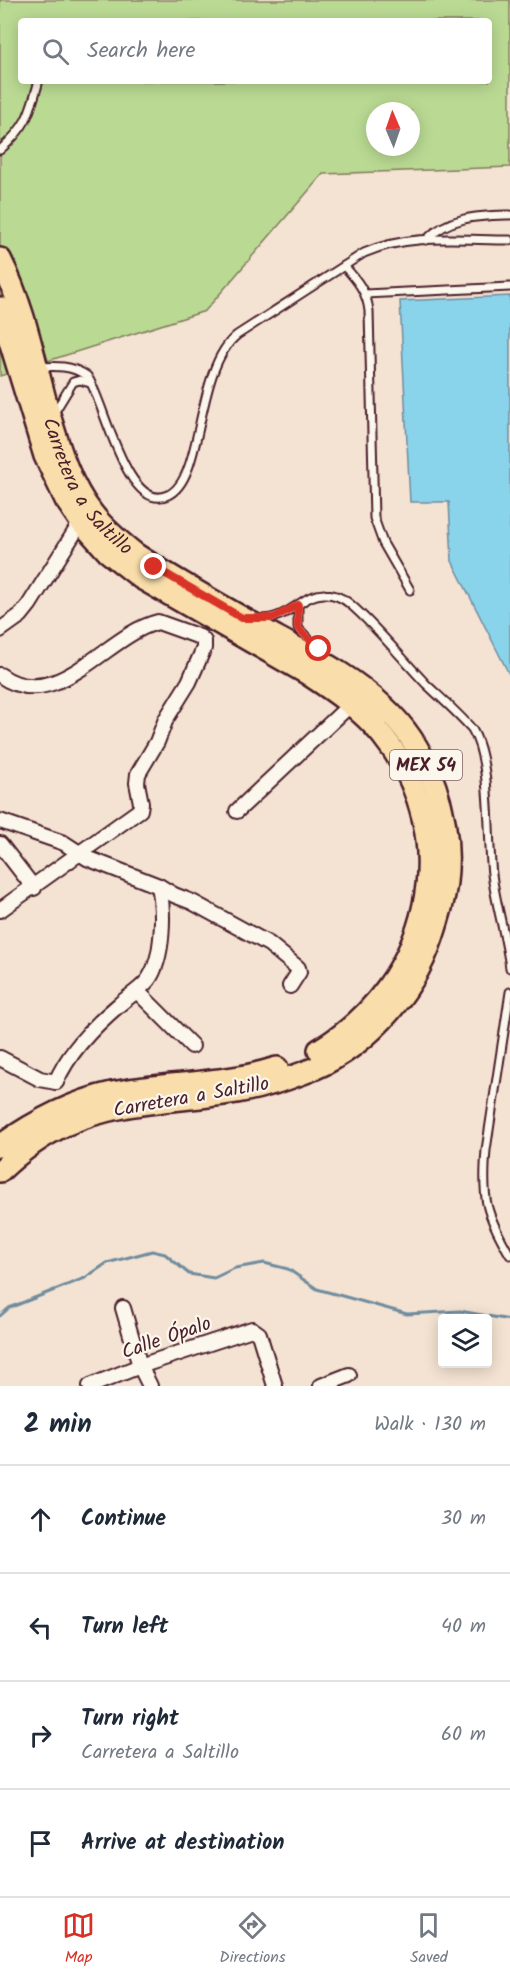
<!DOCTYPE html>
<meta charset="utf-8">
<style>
:root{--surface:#fff;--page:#f6f6f7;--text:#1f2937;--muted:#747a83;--line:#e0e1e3;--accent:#d93025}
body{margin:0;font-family:Kalam,sans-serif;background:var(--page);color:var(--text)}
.controls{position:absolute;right:18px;bottom:18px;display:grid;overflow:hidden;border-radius:6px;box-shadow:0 3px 15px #0003}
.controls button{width:54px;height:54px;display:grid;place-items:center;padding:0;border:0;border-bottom:2px solid var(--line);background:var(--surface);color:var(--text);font:30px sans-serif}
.compass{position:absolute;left:366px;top:102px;width:54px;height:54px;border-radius:50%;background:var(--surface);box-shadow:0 3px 15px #0003;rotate:358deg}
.stop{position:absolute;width:18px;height:18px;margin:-14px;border:4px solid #d93025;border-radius:50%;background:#fff}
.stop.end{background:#d93025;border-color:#fff;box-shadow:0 2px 6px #0008}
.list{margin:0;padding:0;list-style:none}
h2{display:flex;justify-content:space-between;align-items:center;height:78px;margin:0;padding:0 24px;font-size:26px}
h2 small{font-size:20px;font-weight:400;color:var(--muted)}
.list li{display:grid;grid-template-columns:39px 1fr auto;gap:18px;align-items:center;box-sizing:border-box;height:108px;padding:0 24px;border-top:2px solid var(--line)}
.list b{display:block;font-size:22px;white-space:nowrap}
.list p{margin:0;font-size:20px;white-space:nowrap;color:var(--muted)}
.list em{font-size:20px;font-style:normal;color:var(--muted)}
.icon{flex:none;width:33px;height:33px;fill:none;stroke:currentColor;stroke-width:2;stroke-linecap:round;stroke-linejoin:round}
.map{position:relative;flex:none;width:510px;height:1386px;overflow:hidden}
.search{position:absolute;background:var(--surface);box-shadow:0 3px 15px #0003;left:18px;right:18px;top:18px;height:66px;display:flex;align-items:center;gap:15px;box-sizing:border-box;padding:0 21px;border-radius:6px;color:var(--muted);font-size:22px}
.sheet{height:510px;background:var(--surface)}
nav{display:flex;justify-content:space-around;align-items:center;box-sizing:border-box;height:84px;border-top:2px solid var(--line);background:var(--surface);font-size:16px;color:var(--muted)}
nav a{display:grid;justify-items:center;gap:3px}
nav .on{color:var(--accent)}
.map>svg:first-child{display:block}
.green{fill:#bada93;stroke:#827c5f;stroke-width:1.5;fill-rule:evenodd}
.water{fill:#8ad4eb;stroke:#708c9e;stroke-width:1.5}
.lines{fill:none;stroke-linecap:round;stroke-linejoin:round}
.stream{stroke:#708c9e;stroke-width:3}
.service-casing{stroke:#4a1f2b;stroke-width:11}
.minor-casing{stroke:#4a1f2b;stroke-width:18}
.primary-casing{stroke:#4a1f2b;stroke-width:26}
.service{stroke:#fbf7ec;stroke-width:7}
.minor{stroke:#fbf7ec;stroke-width:14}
.primary{stroke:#f9deab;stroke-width:21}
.route{stroke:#d93025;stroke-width:8}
.labels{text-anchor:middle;stroke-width:4.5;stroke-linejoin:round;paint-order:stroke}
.shield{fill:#fbf7ec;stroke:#7f6065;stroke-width:1.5}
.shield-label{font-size:18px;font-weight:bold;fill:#4a1f2b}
.street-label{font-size:20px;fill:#4a1f2b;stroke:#fbf7ec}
</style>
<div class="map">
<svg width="510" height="1386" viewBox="0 0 510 1386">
<rect width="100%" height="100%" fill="#f4e3d2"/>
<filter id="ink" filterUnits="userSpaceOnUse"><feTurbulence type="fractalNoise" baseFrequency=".0167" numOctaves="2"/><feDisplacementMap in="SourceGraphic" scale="12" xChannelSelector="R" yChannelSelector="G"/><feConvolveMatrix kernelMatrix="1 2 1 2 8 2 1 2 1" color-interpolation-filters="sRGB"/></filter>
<g filter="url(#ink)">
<path class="green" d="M0 0H510V167L323 174 205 311 0 376ZM21 21H489V81H21ZM375 111H411V147H375Z"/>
<polygon class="water" points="510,296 510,676 452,561 449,502 410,502 400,301"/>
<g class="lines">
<polyline class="stream" points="0,1316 9,1308 85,1278 107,1263 152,1251 165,1254 189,1274 214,1278 235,1268 264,1263 288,1269 317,1289 407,1314 460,1311 510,1320"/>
<g class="service-casing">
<g id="service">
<path d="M0 150C26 127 29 116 38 84"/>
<path d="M426 240C449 216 479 216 510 215"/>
<path d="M344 266C357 280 367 292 369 311L374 518 383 543 410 590"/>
<polyline points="365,294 510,287"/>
<path d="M38 367C56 366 71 365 87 376 103 396 126 515 168 495 205 478 194 370 237 335L364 253C410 233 461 240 510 240"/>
<polyline points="54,413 73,382 80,380 90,383"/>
<polyline points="298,605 298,628 322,653"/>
<path d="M258 619C291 620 302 593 325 594 335 594 343 598 350 604 378 628 401 658 426 684 442 699 458 713 472 729 492 762 487 834 492 874 496 906 506 936 510 968"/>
<path d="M510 992 486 1150C482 1199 485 1212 510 1255"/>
</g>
</g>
<g class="minor-casing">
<g id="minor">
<polyline points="0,630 21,615 29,605 81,522"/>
<path d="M0 675C56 716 107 634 158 622L200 637 204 641V648L189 682 166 719 157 742 138 774 137 783 141 803 140 810 0 910"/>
<polyline points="237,811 351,704"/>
<polyline points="0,821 64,843 87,858 159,886 174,895 192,902 269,944 298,968 299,972 290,986"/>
<polyline points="0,844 34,888"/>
<polyline points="137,991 192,1046"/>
<polyline points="0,1058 40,1079 56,1082"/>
<path d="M56 1082C69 1051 95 1025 120 1004 129 996 140 990 148 980 164 958 164 911 159 886"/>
<polyline points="123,1308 140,1366 150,1386"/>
<polyline points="90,1386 140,1366 252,1329 259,1334 275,1386"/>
<polyline points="321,1386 349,1375"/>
</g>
</g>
<g class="primary-casing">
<g id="primary">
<path id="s1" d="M0 259C26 310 35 367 51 421 61 454 71 486 92 513 104 529 120 542 135 554 181 584 230 611 278 638 315 658 353 677 384 707 431 750 453 820 446 882 444 901 438 920 432 938 412 997 362 1052 303 1073 282 1081 259 1088 237 1092 179 1102 119 1100 65 1125 41 1136 19 1153 0 1171"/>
<path d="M0 308 45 456 66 500 81 522 108 552 141 578 308 674C334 691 362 710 382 735 466 838 430 984 319 1050"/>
<path d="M0 1146C34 1122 71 1102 112 1093 166 1082 224 1085 277 1068"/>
</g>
</g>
<use href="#service" class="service"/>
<use href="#minor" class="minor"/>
<use href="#primary" class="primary"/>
</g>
</g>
<g class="lines" filter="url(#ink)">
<polyline class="route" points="154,567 242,618 273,618 298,605 298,628 319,649"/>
</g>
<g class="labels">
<rect class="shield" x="390" y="750" width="72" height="30" rx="4.5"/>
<g class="shield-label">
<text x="426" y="771">MEX 54</text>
</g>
<g class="street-label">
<text dy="7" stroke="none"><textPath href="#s1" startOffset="246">Carretera a Saltillo</textPath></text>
<text transform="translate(191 1096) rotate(-10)" y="7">Carretera a Saltillo</text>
<text transform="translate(166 1337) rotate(-19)" y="7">Calle Ópalo</text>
</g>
</g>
</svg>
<div class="controls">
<button><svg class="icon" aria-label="layers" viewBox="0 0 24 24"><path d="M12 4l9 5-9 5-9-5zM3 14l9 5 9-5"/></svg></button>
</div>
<svg class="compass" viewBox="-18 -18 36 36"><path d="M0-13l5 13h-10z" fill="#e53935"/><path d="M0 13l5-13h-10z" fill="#747a83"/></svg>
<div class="stop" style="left:319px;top:649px"></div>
<div class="stop end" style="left:154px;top:567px"></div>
<div class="search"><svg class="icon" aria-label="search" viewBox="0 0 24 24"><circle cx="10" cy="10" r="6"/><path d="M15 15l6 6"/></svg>Search here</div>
</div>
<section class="sheet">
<h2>2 min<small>Walk · 130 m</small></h2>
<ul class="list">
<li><svg class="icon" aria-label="ahead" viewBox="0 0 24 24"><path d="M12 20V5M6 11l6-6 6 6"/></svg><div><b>Continue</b></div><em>30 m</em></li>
<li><svg class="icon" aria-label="left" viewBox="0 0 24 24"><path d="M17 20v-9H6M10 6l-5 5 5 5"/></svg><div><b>Turn left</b></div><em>40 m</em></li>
<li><svg class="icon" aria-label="right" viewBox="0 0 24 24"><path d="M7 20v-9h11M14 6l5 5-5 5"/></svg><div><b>Turn right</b><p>Carretera a Saltillo</p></div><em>60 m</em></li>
<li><svg class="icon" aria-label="arrive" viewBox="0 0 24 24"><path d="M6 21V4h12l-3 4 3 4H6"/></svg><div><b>Arrive at destination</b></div></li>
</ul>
</section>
<nav>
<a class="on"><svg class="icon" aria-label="map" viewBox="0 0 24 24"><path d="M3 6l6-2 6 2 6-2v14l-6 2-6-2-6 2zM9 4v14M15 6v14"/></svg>Map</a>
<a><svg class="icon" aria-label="directions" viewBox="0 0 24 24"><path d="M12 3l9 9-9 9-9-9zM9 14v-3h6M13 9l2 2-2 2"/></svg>Directions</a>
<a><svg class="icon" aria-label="saved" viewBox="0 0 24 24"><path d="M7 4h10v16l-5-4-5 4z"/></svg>Saved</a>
</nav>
